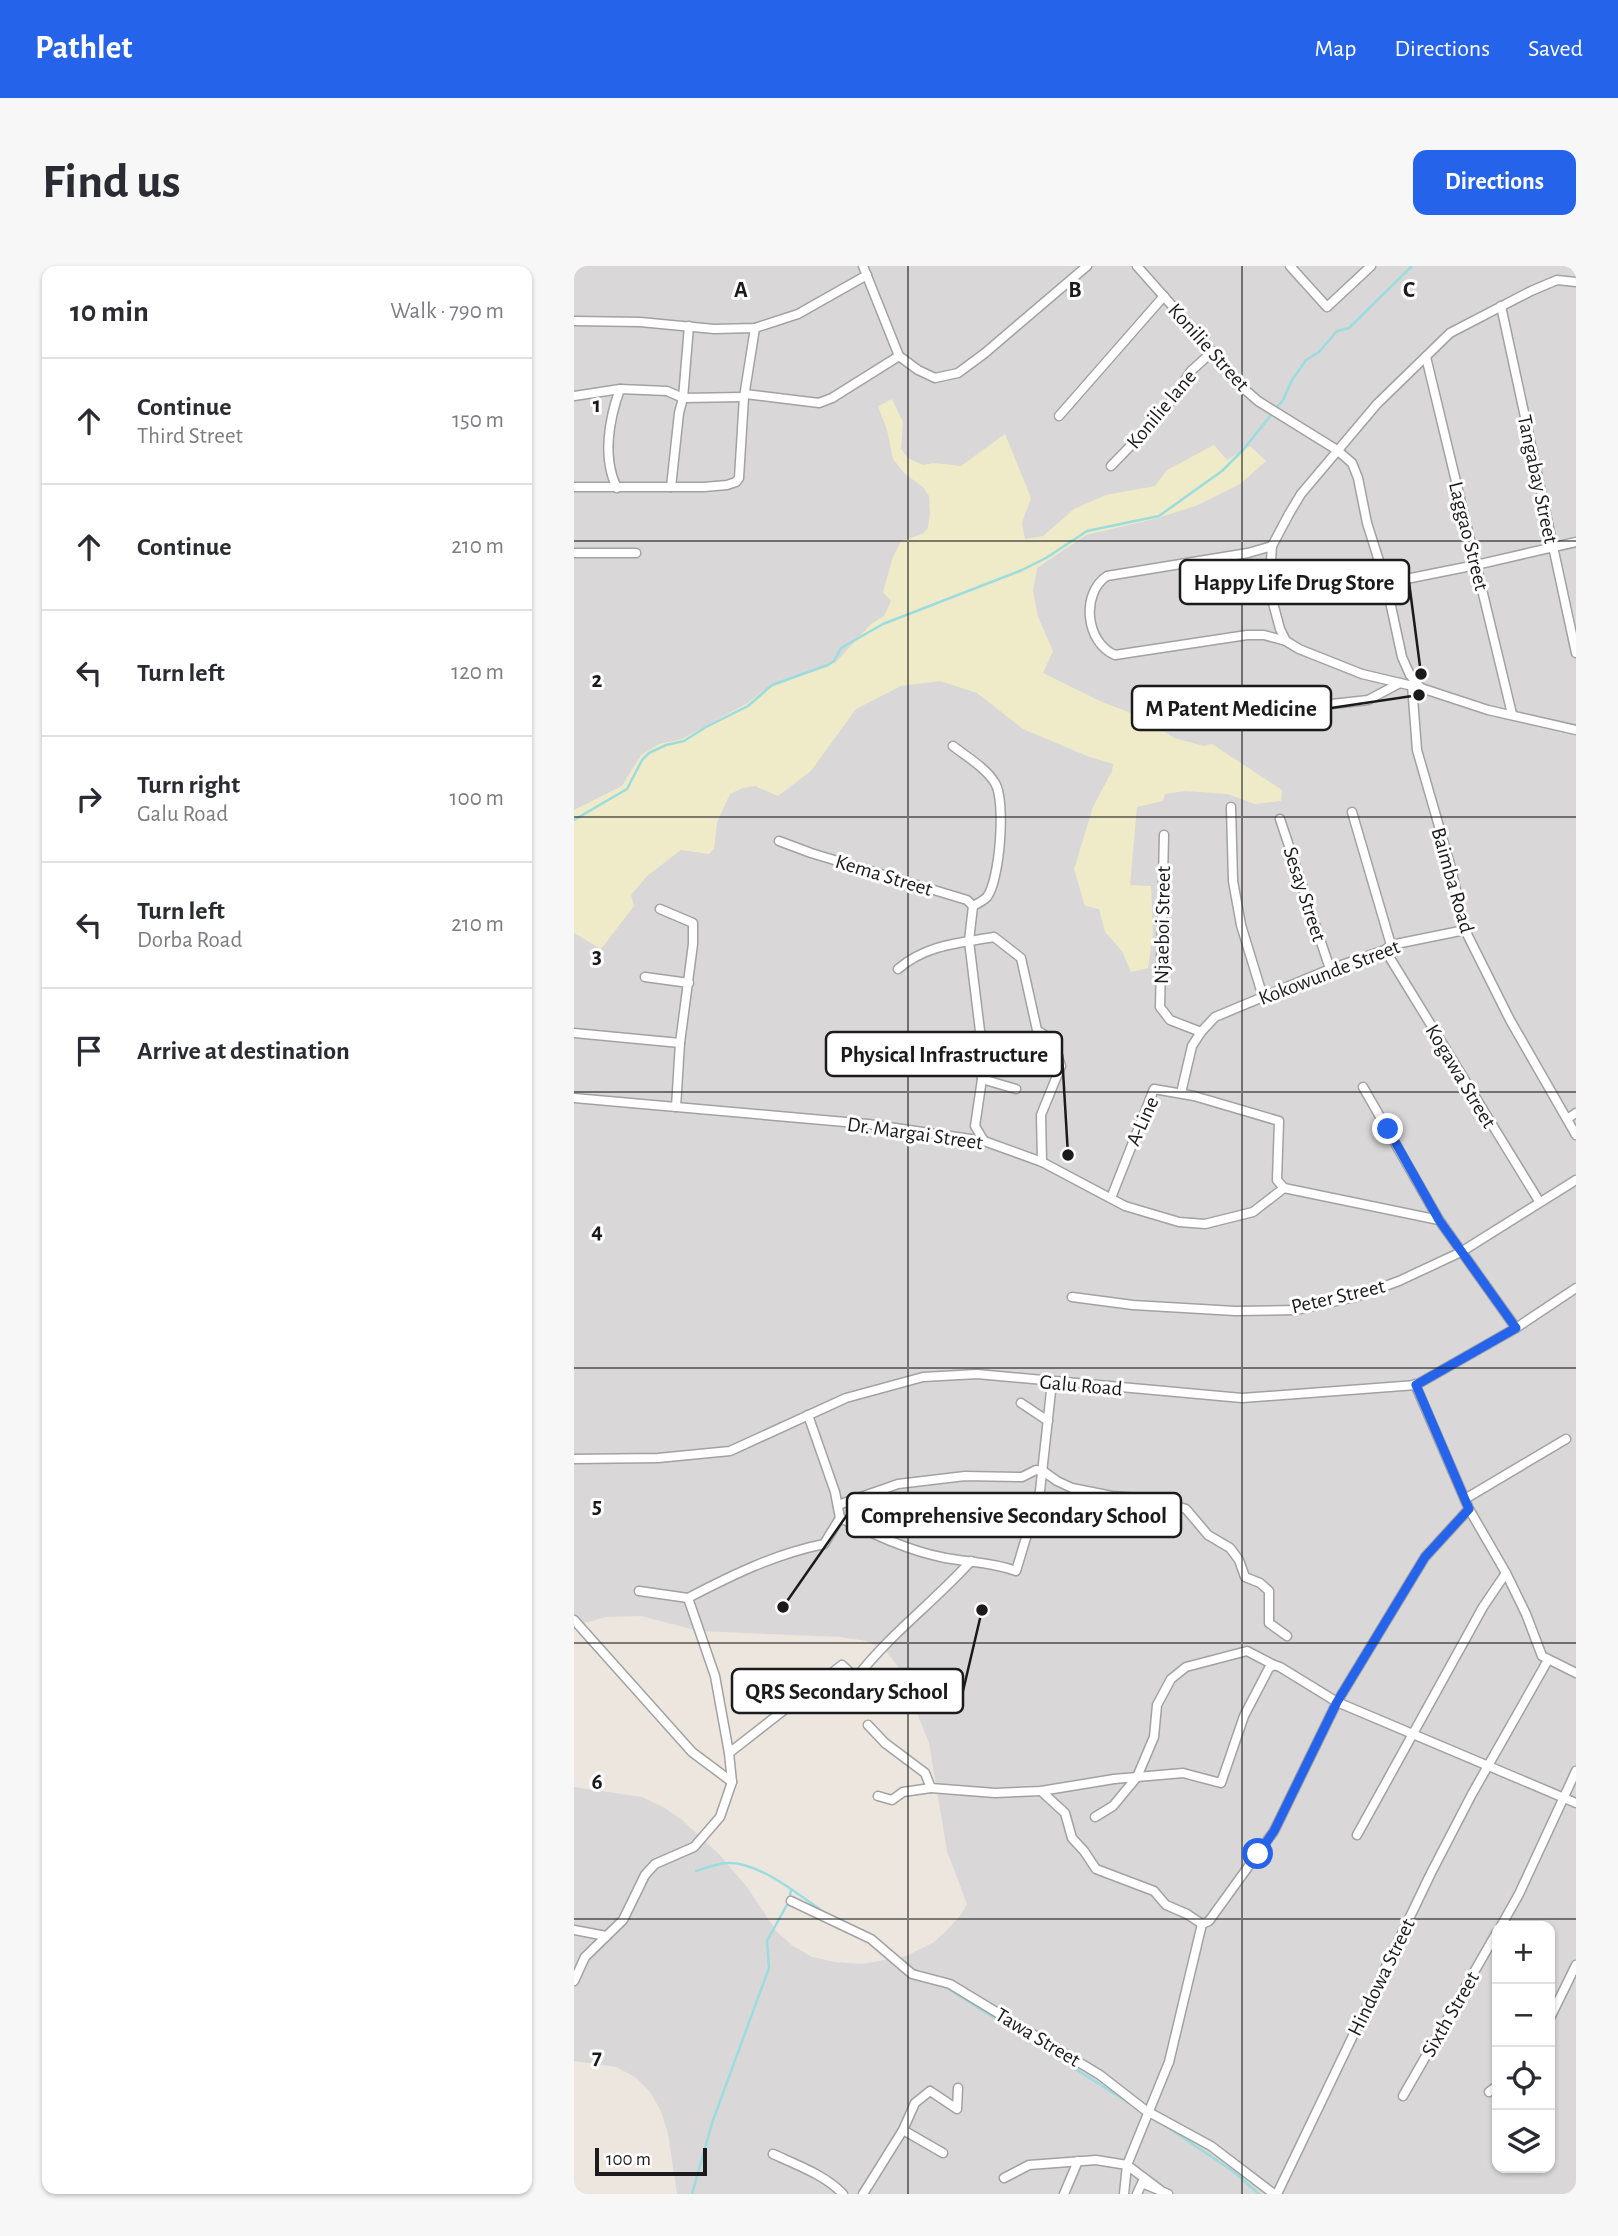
<!DOCTYPE html>
<meta charset="utf-8">
<style>
:root{--surface:#fff;--page:#f7f7f7;--text:#2b2b33;--muted:#7c7c81;--line:#e1e1e2;--accent:#2563eb}
body{margin:0;font-family:"Alegreya Sans",sans-serif;background:var(--page);color:var(--text)}
.controls{position:absolute;right:21px;bottom:21px;display:grid;overflow:hidden;border-radius:14px;box-shadow:0 2px 5px #0004}
.controls button{width:63px;height:63px;display:grid;place-items:center;padding:0;border:0;border-bottom:2px solid var(--line);background:var(--surface);color:var(--text);font:35px sans-serif}
.scale{position:absolute;left:21px;bottom:18px;width:112px;box-sizing:border-box;padding-left:7px;border:4px solid #1b1b1b;border-top:0;font-size:19px;line-height:24px;white-space:nowrap;color:#1b1b1b;-webkit-text-stroke:5px #fff;paint-order:stroke}
.stop{position:absolute;width:21px;height:21px;margin:-16px;border:5px solid #2563eb;border-radius:50%;background:#fff}
.stop.end{background:#2563eb;border-color:#fff;box-shadow:0 2px 7px #0008}
.list{margin:0;padding:0;list-style:none}
h2{display:flex;justify-content:space-between;align-items:center;height:91px;margin:0;padding:0 28px;font-size:30px}
h2 small{font-size:23px;font-weight:400;color:var(--muted)}
.list li{display:grid;grid-template-columns:46px 1fr auto;gap:21px;align-items:center;box-sizing:border-box;height:126px;padding:0 28px;border-top:2px solid var(--line)}
.list b{display:block;font-size:26px;white-space:nowrap}
.list p{margin:0;font-size:23px;white-space:nowrap;color:var(--muted)}
.list em{font-size:23px;font-style:normal;color:var(--muted)}
.icon{flex:none;width:38px;height:38px;fill:none;stroke:currentColor;stroke-width:2;stroke-linecap:round;stroke-linejoin:round}
.map{position:relative;flex:none;width:1002px;height:1928px;overflow:hidden;border-radius:14px}
header{display:flex;align-items:center;gap:42px;box-sizing:border-box;height:98px;padding:0 35px;background:var(--accent);color:#fff}
header strong{font-size:33px}
nav{display:flex;gap:38px;margin-inline-start:auto;font-size:24px}
.intro{display:flex;align-items:center;justify-content:space-between;box-sizing:border-box;height:168px;padding:0 42px}
h1{margin:0;font-size:49px}
.button{padding:18px 32px;border-radius:14px;background:var(--accent);color:#fff;font-size:24px;font-weight:700}
main{display:flex;gap:42px;padding:0 42px}
aside{flex:1;background:var(--surface);border-radius:14px;box-shadow:0 2px 5px #0004}
.map>svg:first-child{display:block}
.residential{fill:#d9d7d8;fill-rule:evenodd}
.farmland{fill:#efebc8}
.lines{fill:none;stroke-linecap:round;stroke-linejoin:round}
.stream{stroke:#9bdcdf;stroke-width:2.5}
.street-casing{stroke:#a2a2a2;stroke-width:11}
.street{stroke:#fff;stroke-width:8}
.route{stroke:#2563eb;stroke-width:9}
.grid{fill:none;stroke:#1b1b1b;stroke-width:2;stroke-opacity:0.55}
.labels{text-anchor:middle;stroke-width:6;stroke-linejoin:round;paint-order:stroke}
.street-label{font-size:21px;fill:#1b1b1b;stroke:#fff}
.grid-label{font-size:23px;text-anchor:middle;font-weight:bold;fill:#1b1b1b;stroke:#fff;stroke-width:6;stroke-linejoin:round;paint-order:stroke}
.leader{fill:none;stroke:#1b1b1b;stroke-width:2.5}
.callout-dot{fill:#1b1b1b;stroke:#fff;stroke-width:2.5}
.callout{fill:#fff;stroke:#1b1b1b;stroke-width:2.5}
.callout-label{font-size:23px;text-anchor:middle;font-weight:bold;fill:#1b1b1b}
</style>
<header>
<strong>Pathlet</strong>
<nav><a>Map</a><a>Directions</a><a>Saved</a></nav>
</header>
<div class="intro"><h1>Find us</h1><a class="button">Directions</a></div>
<main>
<aside>
<h2>10 min<small>Walk · 790 m</small></h2>
<ul class="list">
<li><svg class="icon" aria-label="ahead" viewBox="0 0 24 24"><path d="M12 20V5M6 11l6-6 6 6"/></svg><div><b>Continue</b><p>Third Street</p></div><em>150 m</em></li>
<li><svg class="icon" aria-label="ahead" viewBox="0 0 24 24"><path d="M12 20V5M6 11l6-6 6 6"/></svg><div><b>Continue</b></div><em>210 m</em></li>
<li><svg class="icon" aria-label="left" viewBox="0 0 24 24"><path d="M17 20v-9H6M10 6l-5 5 5 5"/></svg><div><b>Turn left</b></div><em>120 m</em></li>
<li><svg class="icon" aria-label="right" viewBox="0 0 24 24"><path d="M7 20v-9h11M14 6l5 5-5 5"/></svg><div><b>Turn right</b><p>Galu Road</p></div><em>100 m</em></li>
<li><svg class="icon" aria-label="left" viewBox="0 0 24 24"><path d="M17 20v-9H6M10 6l-5 5 5 5"/></svg><div><b>Turn left</b><p>Dorba Road</p></div><em>210 m</em></li>
<li><svg class="icon" aria-label="arrive" viewBox="0 0 24 24"><path d="M6 21V4h12l-3 4 3 4H6"/></svg><div><b>Arrive at destination</b></div></li>
</ul>
</aside>
<div class="map">
<svg width="1002" height="1928" viewBox="0 0 1002 1928">
<rect width="100%" height="100%" fill="#ede6df"/>
<path class="residential" d="M0 0H1002V1928H103L94 1868 87 1845 76 1826 61 1811 42 1801 0 1795V1521L68 1531 89 1541 107 1553 146 1589 173 1621 203 1666 219 1680 238 1691 261 1696 288 1698 332 1690 360 1676 370 1667 386 1650 393 1638 373 1585 355 1477 325 1402 312 1385 292 1375 267 1371 125 1365 67 1350 32 1351 11 1357 0 1363ZM923 1660H976V1902H923Z"/>
<polygon class="farmland" points="318,133 329,156 327,183 334,192 349,199 359,197 387,200 431,168 457,232 448,257 451,273 469,270 500,243 532,229 581,220 593,204 640,179 653,194 676,180 692,195 666,218 624,239 584,252 512,269 463,302 459,325 464,351 479,385 469,407 528,436 570,452 600,472 630,480 638,478 708,524 707,535 681,538 653,528 612,525 591,528 589,535 563,541 556,619 577,620 579,668 574,702 557,706 548,685 531,666 525,643 511,640 500,603 519,541 538,505 539,498 513,490 449,463 403,427 366,415 327,420 282,443 237,505 204,530 181,520 169,522 156,528 143,556 140,583 135,588 107,584 73,610 57,629 60,640 27,683 0,667 0,544 48,520 67,489 85,478 108,473 172,438 190,424 262,396 297,358 310,350 317,335 309,326 319,291 327,275 348,268 354,262 356,248 355,230 349,221 331,208 319,193 313,164 304,140"/>
<g class="lines">
<g class="stream">
<polyline points="0,554 53,523 68,494 75,487 92,479 110,475 132,461 174,440 198,419 254,399 260,395 267,382 309,358 448,304 472,292 513,265 585,250 648,205 669,184 709,134 718,114 732,94 745,86 763,65 775,62 838,0"/>
<path d="M122 1605C132 1602 144 1597 154 1597 186 1596 226 1630 251 1647"/>
<polyline points="331,1697 343,1705"/>
<polyline points="370,1720 560,1840"/>
<polyline points="589,1858 660,1906 685,1928"/>
<polyline points="118,1928 138,1857 195,1702 193,1675 215,1635 217,1624"/>
</g>
<g class="street-casing">
<g id="street">
<polyline points="289,0 325,90 344,104 361,112 384,107 411,87 513,0"/>
<polyline points="563,0 632,78 661,115 684,135 763,184 778,197 784,212 793,257 812,317 828,391 836,409 847,422"/>
<polyline points="716,0 753,41 797,0"/>
<polyline points="1002,16 983,14 957,25 876,67 803,138 727,228 715,248 698,280 695,322 706,363 712,375 725,383 788,408 847,422 914,444 1002,464"/>
<polyline points="927,40 1002,387"/>
<polyline points="0,55 66,56 140,63 181,62 224,48 293,9"/>
<polyline points="852,91 938,448"/>
<polyline points="171,128 245,137 258,132 325,90"/>
<polyline points="0,130 46,123 93,125 109,132 170,131"/>
<polyline points="485,150 590,30"/>
<polyline points="537,200 591,144 617,105 638,86"/>
<polyline points="0,221 130,221 153,219 162,216 165,212 170,131 181,62"/>
<polyline points="97,221 105,147 109,132 115,60"/>
<path d="M43 222C28 192 35 153 46 123"/>
<path d="M698 280 674 287 533 310C507 327 511 376 541 389L673 369H690L712 375"/>
<polyline points="0,287 62,287"/>
<polyline points="812,317 902,299 1002,276"/>
<polyline points="838,419 843,484 877,602 891,664 936,754 1002,869"/>
<polyline points="614,454 794,434 826,417"/>
<path d="M379 480C393 491 412 502 421 517 432 534 426 614 413 631 410 634 403 638 399 640"/>
<polyline points="657,541 659,615 667,659 689,731"/>
<polyline points="778,546 817,679"/>
<polyline points="706,553 756,703"/>
<polyline points="590,569 586,741 596,754 627,766"/>
<polyline points="205,575 237,587 393,634 399,640 395,675 406,765 408,813 442,823"/>
<polyline points="86,643 119,657 119,678 106,777"/>
<polyline points="811,684 965,935"/>
<path d="M324 703C352 679 384 677 420 671L447 692 463 764 478 774 487 800 467 849 468 896"/>
<polyline points="71,711 115,717"/>
<polyline points="0,767 106,777 102,841"/>
<polyline points="408,813 401,860 410,875"/>
<polyline points="789,821 865,954 942,1062"/>
<polyline points="607,827 618,780 627,766 641,751 756,703 811,684 817,679 891,664"/>
<polyline points="0,832 294,858 410,875 468,896 551,940 605,956 631,958 679,946 710,922 865,954"/>
<polyline points="993,853 1002,847"/>
<polyline points="537,932 580,823 620,830 705,855 703,914 710,922"/>
<polyline points="498,1031 559,1039 661,1045 722,1044 781,1031 825,1015 887,986 1002,914"/>
<polyline points="841,1118 895,1243 932,1307 952,1348 968,1390 1002,1407"/>
<polyline points="447,1137 474,1155"/>
<polyline points="0,1193 84,1192 156,1185 272,1132 349,1111 403,1108 668,1132 842,1119 942,1062 1002,1022"/>
<polyline points="891,1233 992,1173"/>
<polyline points="264,1239 324,1218 391,1210 448,1211 462,1204 469,1205 483,1215 498,1222 538,1230 579,1233 612,1243 634,1269 656,1282 665,1294 671,1311 686,1317 695,1325 695,1357 713,1370"/>
<polyline points="895,1243 851,1291 763,1436 1002,1537"/>
<path d="M266 1252C298 1267 332 1284 367 1291 394 1297 414 1295 442 1305L466 1225 478 1116"/>
<polyline points="65,1325 114,1332"/>
<path d="M114 1332C158 1309 201 1288 250 1278L266 1252 261 1226 234 1149"/>
<polyline points="0,1354 118,1486 158,1516"/>
<polyline points="294,1459 311,1477 351,1507 357,1522 421,1527 467,1525 540,1513 609,1507 647,1517 670,1450 695,1402 700,1399 706,1401 763,1436 700,1565 635,1655 628,1658"/>
<path d="M155 1487 268 1399 282 1412C316 1368 360 1336 397 1295"/>
<polyline points="467,1525 491,1547 498,1572 510,1585 522,1603 580,1625 592,1639 613,1648 628,1658"/>
<polyline points="304,1530 318,1534 329,1526 357,1522"/>
<polyline points="521,1551 539,1540 563,1511 580,1471 583,1439 597,1413 612,1401 673,1385 700,1399"/>
<polyline points="783,1569 909,1341 932,1307"/>
<polyline points="217,1635 297,1673 338,1708 376,1718 526,1809 571,1844 637,1880 700,1928"/>
<polyline points="927,1660 945,1628 1002,1505"/>
<polyline points="0,1664 32,1670"/>
<polyline points="0,1715 11,1691 49,1654 71,1609 81,1598 120,1581 146,1551 158,1516 155,1487 141,1410 114,1332"/>
<polyline points="976,1752 1002,1699"/>
<polyline points="915,1826 923,1820"/>
<polyline points="829,1830 923,1666"/>
<polyline points="329,1864 369,1887"/>
<path d="M199 1888C223 1899 251 1909 269 1928"/>
<polyline points="430,1912 455,1899 522,1894 553,1899 550,1928"/>
<polyline points="586,1924 553,1899 595,1796 628,1658"/>
<polyline points="289,1928 329,1864 341,1837 356,1825 383,1843 384,1822"/>
<polyline points="490,1928 504,1895"/>
<polyline points="563,1928 568,1917 594,1928"/>
<polyline points="703,1928 857,1607 898,1528 974,1394"/>
</g>
</g>
<use href="#street" class="street"/>
</g>
<g class="lines">
<polyline class="route" points="684,1588 700,1565 763,1436 851,1291 895,1243 842,1119 942,1062 865,954 814,863"/>
</g>
<path class="grid" d="M334 0V1928M668 0V1928M0 275H1002M0 551H1002M0 826H1002M0 1102H1002M0 1377H1002M0 1653H1002"/>
<g class="labels">
<g class="street-label">
<text transform="translate(635 81) rotate(48)" y="7">Konilie Street</text>
<text transform="translate(587 143) rotate(-50)" y="7">Konilie lane</text>
<text transform="translate(964 213) rotate(78)" y="7">Tangabay Street</text>
<text transform="translate(895 270) rotate(76)" y="7">Laggao Street</text>
<text transform="translate(310 609) rotate(17)" y="7">Kema Street</text>
<text transform="translate(879 614) rotate(74)" y="7">Baimba Road</text>
<text transform="translate(731 628) rotate(72)" y="7">Sesay Street</text>
<text transform="translate(588 659) rotate(-89)" y="7">Njaeboi Street</text>
<text transform="translate(755 706) rotate(-21)" y="7">Kokowunde Street</text>
<text transform="translate(887 810) rotate(59)" y="7">Kogawa Street</text>
<text transform="translate(568 855) rotate(-66)" y="7">A-Line</text>
<text transform="translate(341 867) rotate(8)" y="7">Dr. Margai Street</text>
<text transform="translate(764 1030) rotate(-13)" y="7">Peter Street</text>
<text transform="translate(507 1119) rotate(5)" y="7">Galu Road</text>
<text transform="translate(807 1711) rotate(-64)" y="7">Hindowa Street</text>
<text transform="translate(876 1748) rotate(-60)" y="7">Sixth Street</text>
<text transform="translate(464 1771) rotate(31)" y="7">Tawa Street</text>
</g>
</g>
<g class="grid-label">
<text x="167" y="31">A</text>
<text x="501" y="31">B</text>
<text x="835" y="31">C</text>
<text x="23" y="146">1</text>
<text x="23" y="421">2</text>
<text x="23" y="697">3</text>
<text x="23" y="972">4</text>
<text x="23" y="1247">5</text>
<text x="23" y="1523">6</text>
<text x="23" y="1798">7</text>
</g>
<path class="leader" d="M847 408L835 316M845 429L757 442M494 889L488 788M209 1341L273 1249M408 1344L389 1425"/>
<g class="callout-dot">
<circle cx="847" cy="408" r="7"/>
<circle cx="845" cy="429" r="7"/>
<circle cx="494" cy="889" r="7"/>
<circle cx="209" cy="1341" r="7"/>
<circle cx="408" cy="1344" r="7"/>
</g>
<g class="callout">
<rect x="606" y="294" width="229" height="44" rx="7"/>
<rect x="558" y="420" width="199" height="44" rx="7"/>
<rect x="252" y="766" width="236" height="44" rx="7"/>
<rect x="273" y="1227" width="334" height="44" rx="7"/>
<rect x="158" y="1403" width="231" height="44" rx="7"/>
</g>
<g class="callout-label">
<text x="720" y="324">Happy Life Drug Store</text>
<text x="657" y="450">M Patent Medicine</text>
<text x="370" y="796">Physical Infrastructure</text>
<text x="440" y="1257">Comprehensive Secondary School</text>
<text x="273" y="1433">QRS Secondary School</text>
</g>
</svg>
<div class="controls">
<button>+</button>
<button>−</button>
<button><svg class="icon" aria-label="locate" viewBox="0 0 24 24"><circle cx="12" cy="12" r="6"/><path d="M12 2v4M12 18v4M2 12h4M18 12h4"/></svg></button>
<button><svg class="icon" aria-label="layers" viewBox="0 0 24 24"><path d="M12 4l9 5-9 5-9-5zM3 14l9 5 9-5"/></svg></button>
</div>
<div class="scale">100 m</div>
<div class="stop" style="left:684px;top:1588px"></div>
<div class="stop end" style="left:814px;top:863px"></div>
</div>
</main>
